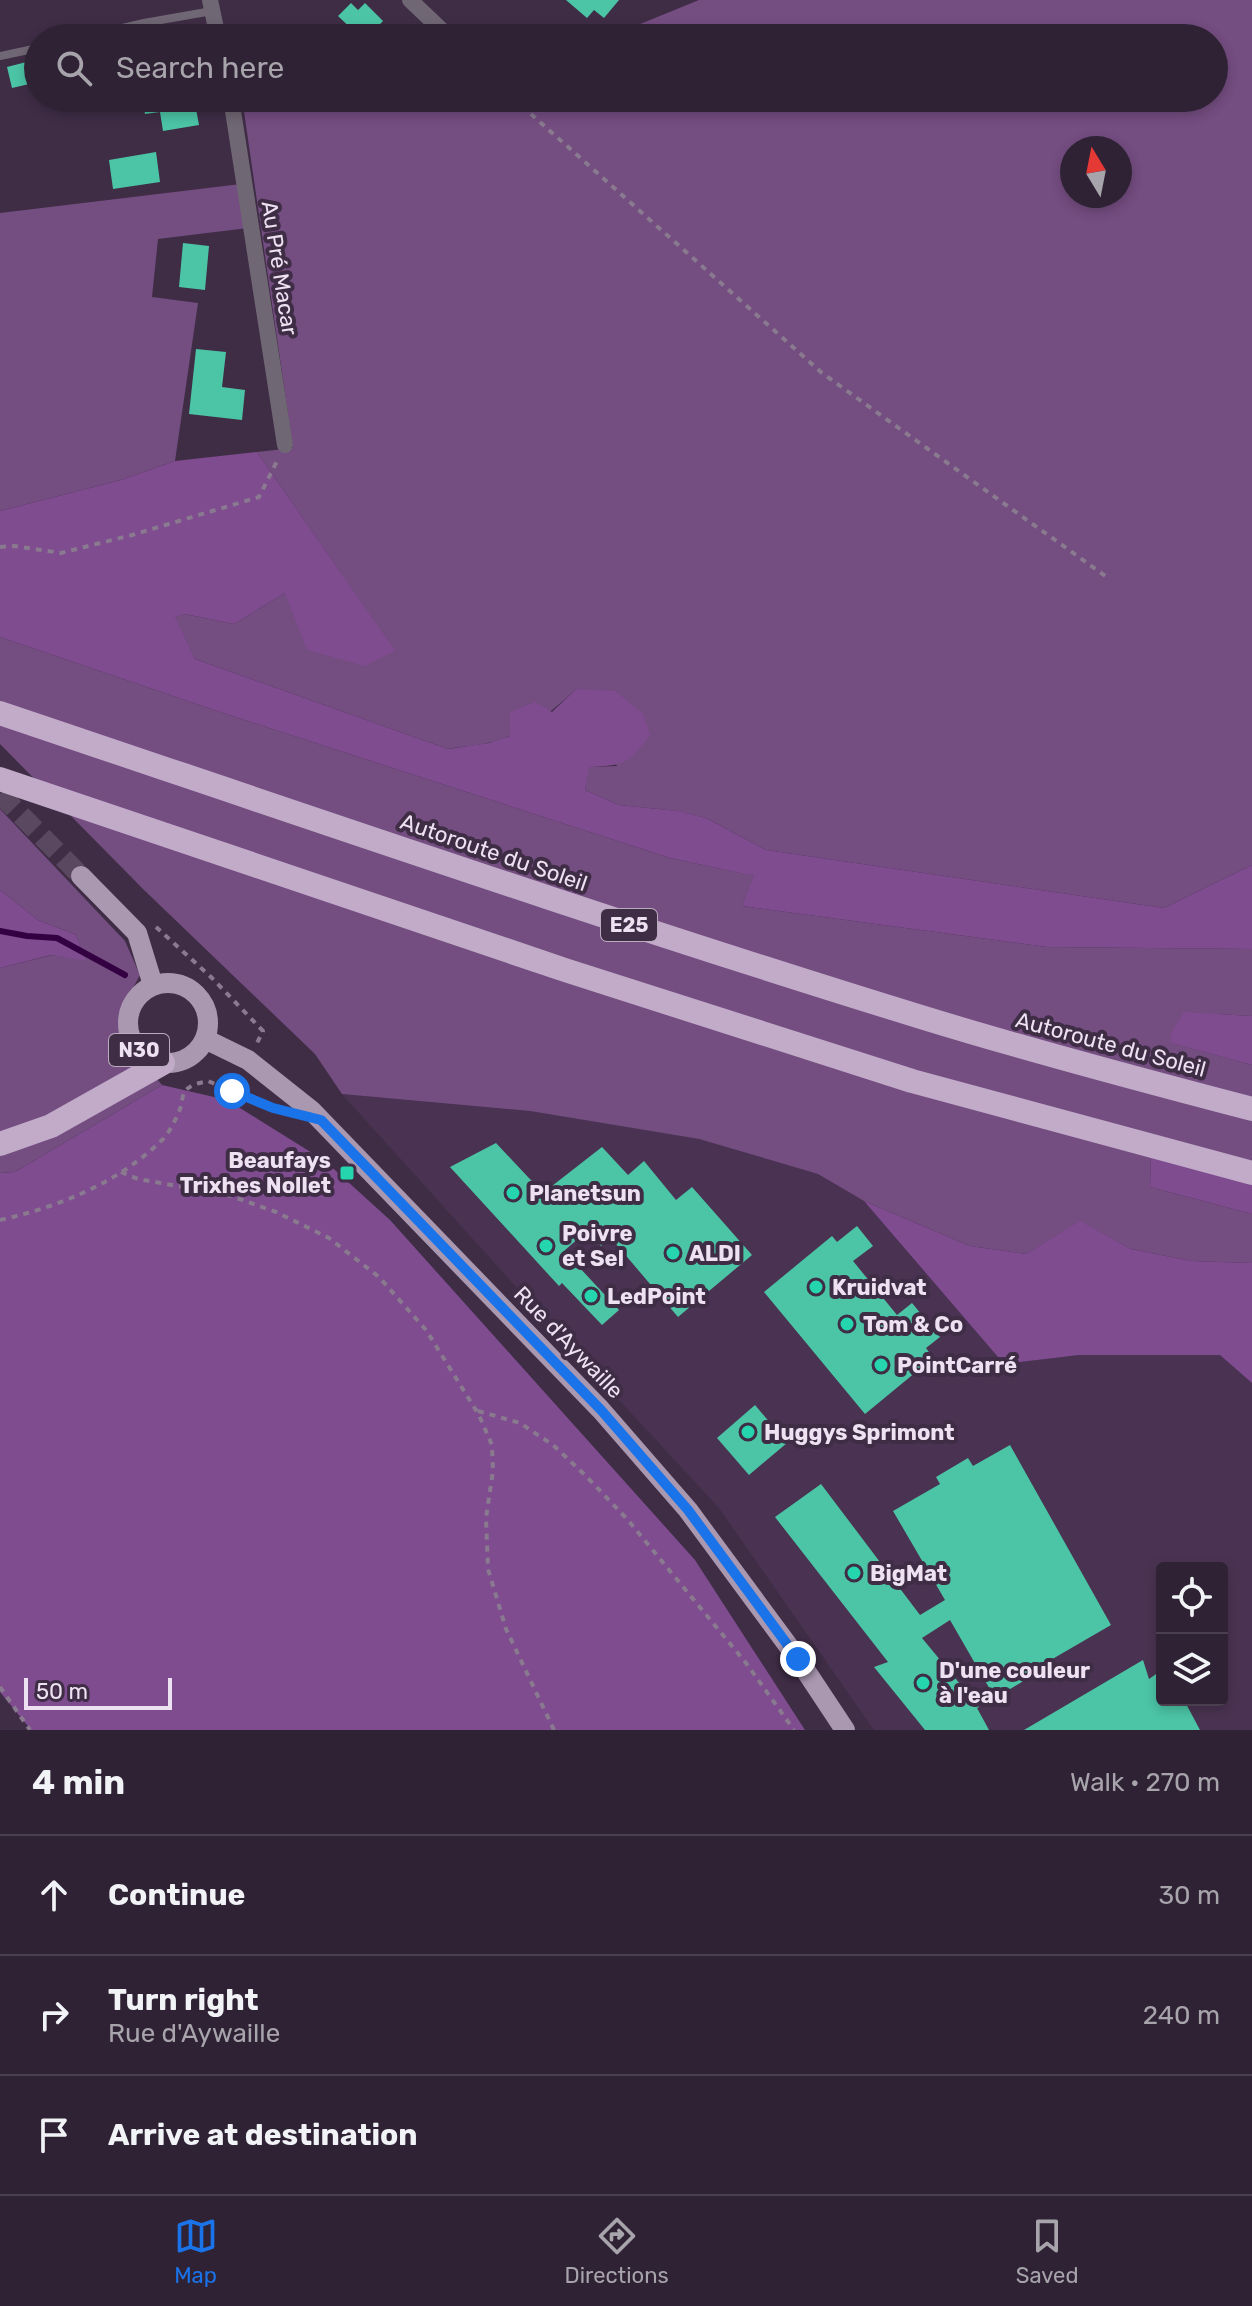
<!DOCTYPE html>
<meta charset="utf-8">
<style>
:root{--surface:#2f2234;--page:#372a3c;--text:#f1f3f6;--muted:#a7a4ac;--line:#4a3f4f;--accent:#1a73e8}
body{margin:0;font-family:Rubik,sans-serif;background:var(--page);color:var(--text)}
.controls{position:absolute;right:24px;bottom:24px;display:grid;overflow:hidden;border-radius:8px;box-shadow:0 4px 12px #0003}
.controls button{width:72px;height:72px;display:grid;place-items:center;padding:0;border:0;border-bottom:2px solid var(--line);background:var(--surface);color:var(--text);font:40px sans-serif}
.compass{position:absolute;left:1060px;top:136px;width:72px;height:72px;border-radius:50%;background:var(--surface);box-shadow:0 4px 12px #0003;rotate:350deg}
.scale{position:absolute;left:24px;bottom:20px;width:148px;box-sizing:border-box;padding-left:8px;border:4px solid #eee2f2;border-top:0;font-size:22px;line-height:28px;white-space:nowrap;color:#eee2f2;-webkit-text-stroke:6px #3f2d46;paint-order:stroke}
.stop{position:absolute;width:24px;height:24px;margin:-18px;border:6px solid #1a73e8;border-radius:50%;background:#fff}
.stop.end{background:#1a73e8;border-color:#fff;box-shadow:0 2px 8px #0008}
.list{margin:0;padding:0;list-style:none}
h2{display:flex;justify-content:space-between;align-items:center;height:104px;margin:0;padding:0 32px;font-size:34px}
h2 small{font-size:26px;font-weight:400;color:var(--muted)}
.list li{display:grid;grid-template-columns:52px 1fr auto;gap:24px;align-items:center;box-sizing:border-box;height:120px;padding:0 32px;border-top:2px solid var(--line)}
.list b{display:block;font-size:30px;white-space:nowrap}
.list p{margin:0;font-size:26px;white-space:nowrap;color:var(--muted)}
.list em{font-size:26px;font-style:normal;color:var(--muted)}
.icon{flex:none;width:44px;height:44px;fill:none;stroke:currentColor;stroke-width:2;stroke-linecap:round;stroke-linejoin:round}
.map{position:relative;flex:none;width:1252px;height:1730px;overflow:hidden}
.search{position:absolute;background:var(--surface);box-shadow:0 4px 12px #0003;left:24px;right:24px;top:24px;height:88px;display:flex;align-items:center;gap:20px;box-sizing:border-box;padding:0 28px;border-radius:44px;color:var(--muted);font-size:30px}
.sheet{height:464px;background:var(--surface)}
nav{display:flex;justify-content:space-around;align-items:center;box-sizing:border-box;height:112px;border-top:2px solid var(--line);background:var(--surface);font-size:22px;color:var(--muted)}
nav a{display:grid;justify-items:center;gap:4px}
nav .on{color:var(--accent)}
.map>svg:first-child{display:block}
.built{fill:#4a3352;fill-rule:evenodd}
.green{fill:#744d81;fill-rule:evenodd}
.forest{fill:#7e4c8f}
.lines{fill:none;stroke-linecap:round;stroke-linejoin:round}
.stream{stroke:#330042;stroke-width:6}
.building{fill:#4cc5a6}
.primary-tunnel{stroke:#594860;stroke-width:20;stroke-dasharray:20 10;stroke-linecap:butt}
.path{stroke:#8a7a8f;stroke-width:4;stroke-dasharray:6 6;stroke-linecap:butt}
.lane{stroke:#706774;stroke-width:8}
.street{stroke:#706774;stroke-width:16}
.primary{stroke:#aa98b1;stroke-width:20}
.highway{stroke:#c1abc9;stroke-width:24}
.route{stroke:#1a73e8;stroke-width:10}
.poi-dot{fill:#24d5ae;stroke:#3f2d46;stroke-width:3}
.labels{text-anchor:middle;stroke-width:8;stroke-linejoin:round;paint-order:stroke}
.shield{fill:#3f2d46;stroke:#baacbe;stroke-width:2}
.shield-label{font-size:20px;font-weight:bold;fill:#eee2f2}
.street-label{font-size:22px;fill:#eee2f2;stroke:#3f2d46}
.poi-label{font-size:22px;font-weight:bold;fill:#eee2f2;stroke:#3f2d46;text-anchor:start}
</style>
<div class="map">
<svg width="1252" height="1730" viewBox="0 0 1252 1730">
<rect width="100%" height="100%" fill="#3f2d46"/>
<path class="built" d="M342 1094 530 1111 699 1139 818 1174 864 1201 1004 1364 1079 1355H1221L1252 1383V1730H874L719 1508 582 1360ZM1162 1568H1222V1700H1162Z"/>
<g class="green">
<path d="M699 0H1252V865L1164 908 766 850 706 818 677 811 619 805 585 790 588 767 617 766 576 689C552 712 525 733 492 742 478 746 462 746 448 749L195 659 174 617 185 614 234 624 285 593 342 575 257 452 293 448 242 98H1214V38H606ZM1072 148H1120V196H1072Z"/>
<polygon points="241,184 248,228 158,239 152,297 198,303 175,461 121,480 0,511 0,213"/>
<polygon points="0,637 220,712 670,858 755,876 742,906 1047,947 1252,949 1252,1016 1217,1014 1172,1043 1252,1065 1252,1181 1151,1157 1150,1187 1252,1214 1252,1263 1191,1261 1131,1249 1080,1222 1026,1254 970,1246 864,1201 818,1174 699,1139 530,1111 342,1094 315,1054 143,889 0,744"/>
<path d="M0 809 125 941 140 975C108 1031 124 1041 162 1085L15 1172 0 1173V968L52 955 85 960 76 935 38 920 0 890Z"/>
</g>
<g class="forest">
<path d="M257 452 395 651 365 666 307 650 285 593 234 624 185 614 175 617 195 659 448 749 489 743 510 736V712L535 702 552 712 576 689 615 691 643 714 650 735C627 765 625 765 589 767L585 790 619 805 678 811 706 818 766 850 1164 908 1252 865V949L1047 947 742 906 754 876 670 858 220 712 0 637V511L121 480 175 461Z"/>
<polygon points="0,890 38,920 76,935 86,961 51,955 0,968"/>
<polygon points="1184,1012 1252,1016 1252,1065 1171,1043 1171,1033"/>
<polygon points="162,1085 227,1100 325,1161 390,1220 695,1560 805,1730 31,1730 0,1692 0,1173 15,1172"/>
<polygon points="1151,1156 1252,1181 1252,1214 1150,1187"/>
<polygon points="864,1201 970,1246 1026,1254 1080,1221 1131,1249 1191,1261 1252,1263 1252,1383 1220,1355 1079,1355 1004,1364"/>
</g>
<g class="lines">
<polyline class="stream" points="0,931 27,936 57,938 125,975"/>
</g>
<g class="building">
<polygon points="566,0 619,0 604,18 594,10 587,18"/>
<polygon points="351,3 358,10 365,3 383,21 367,38 361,38 338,16"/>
<polygon points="38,59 38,82 12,88 7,67"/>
<polygon points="142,98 194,98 199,125 163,131 160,112 145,114"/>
<polygon points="156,152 160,182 113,189 109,160"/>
<polygon points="183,243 209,246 205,290 179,287"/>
<polygon points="196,349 226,352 222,387 245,390 242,420 189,414"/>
<polygon points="496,1143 543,1193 602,1147 628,1175 644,1161 676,1200 692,1187 752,1255 678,1317 611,1238 601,1246 589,1229 564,1251 619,1310 602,1325 562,1283 559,1286 450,1167"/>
<polygon points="857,1226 873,1246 853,1261 897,1315 912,1303 940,1337 926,1348 933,1358 865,1414 764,1292 832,1236 837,1242"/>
<polygon points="755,1405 787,1443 749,1475 717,1438"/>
<polygon points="1010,1445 1111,1625 1030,1672 1032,1676 995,1698 950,1620 922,1638 979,1707 977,1708 989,1730 925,1730 874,1667 888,1662 775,1517 821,1484 920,1615 945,1600 893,1511 940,1484 936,1477 968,1458 973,1466"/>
<polygon points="1143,1660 1149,1679 1162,1670 1162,1700 1184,1700 1200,1730 1024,1730"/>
</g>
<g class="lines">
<polyline class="primary-tunnel" points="0,794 81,876"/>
<g class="path">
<polyline points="513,98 822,373 1108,578"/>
<polyline points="0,547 14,546 61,553 132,535 259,497 277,461"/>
<polyline points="156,927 211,977 263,1031 257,1043"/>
<polyline points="232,1091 240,1076"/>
<polyline points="121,1172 138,1179 228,1195 276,1212 329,1238 379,1277 426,1330 479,1415 492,1445 493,1471 486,1518 488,1569 506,1629 554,1730"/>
<path d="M0 1220C58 1207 118 1183 161 1141 169 1134 176 1119 180 1109 182 1104 182 1095 185 1091 191 1084 200 1083 208 1081L279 1110"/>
<polyline points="478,1411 520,1423 553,1445 585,1475 627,1519 746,1663 794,1730"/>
<polyline points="0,1687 30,1730"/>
</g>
<g class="lane">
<polyline points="79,38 144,23 212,11"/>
<polyline points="0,56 38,48"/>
</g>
<g class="street">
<polyline points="210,0 218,38"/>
<polyline points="410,0 450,38"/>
<polyline points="231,98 285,445"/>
</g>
<g class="primary">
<polyline points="81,876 137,933 153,985"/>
<circle cx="168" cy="1023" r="40"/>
<polyline points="205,1039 248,1060 311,1110 601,1410 688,1510 798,1659 845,1730"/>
</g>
<g class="highway">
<path d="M0 713C306 816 612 922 921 1017 1031 1051 1141 1080 1252 1109"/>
<polyline points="0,779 565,970 912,1081 1252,1173"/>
<polyline points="0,1144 51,1126 163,1063"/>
</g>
</g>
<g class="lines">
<polyline class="route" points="232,1091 273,1108 321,1120 601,1410 688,1510 798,1659"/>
</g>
<g class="poi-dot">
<rect x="339" y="1165" width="16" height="16" rx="4"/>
<circle cx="513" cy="1193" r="8"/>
<circle cx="546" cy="1246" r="8"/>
<circle cx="673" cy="1253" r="8"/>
<circle cx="816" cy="1287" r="8"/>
<circle cx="591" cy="1296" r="8"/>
<circle cx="847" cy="1324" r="8"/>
<circle cx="881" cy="1365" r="8"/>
<circle cx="748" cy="1432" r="8"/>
<circle cx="854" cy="1573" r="8"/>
<circle cx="923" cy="1683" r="8"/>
</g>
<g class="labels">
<g class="shield">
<rect x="601" y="909" width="56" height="32" rx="6"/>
<rect x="109" y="1034" width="60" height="32" rx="6"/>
</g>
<g class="shield-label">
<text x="629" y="932">E25</text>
<text x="139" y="1057">N30</text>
</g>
<g class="street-label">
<text transform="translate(280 268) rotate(81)" y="8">Au Pré Macar</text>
<text transform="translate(494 852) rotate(19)" y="8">Autoroute du Soleil</text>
<text transform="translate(1111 1044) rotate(15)" y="8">Autoroute du Soleil</text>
<text transform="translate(569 1342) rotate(46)" y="8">Rue d'Aywaille</text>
</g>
<g class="poi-label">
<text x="331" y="1168" text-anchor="end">Beaufays<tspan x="331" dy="25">Trixhes Nollet</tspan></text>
<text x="529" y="1201">Planetsun</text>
<text x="562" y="1241">Poivre<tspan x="562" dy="25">et Sel</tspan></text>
<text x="689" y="1261">ALDI</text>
<text x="832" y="1295">Kruidvat</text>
<text x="607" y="1304">LedPoint</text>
<text x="863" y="1332">Tom &amp; Co</text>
<text x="897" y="1373">PointCarré</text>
<text x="764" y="1440">Huggys Sprimont</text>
<text x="870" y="1581">BigMat</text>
<text x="939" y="1678">D'une couleur<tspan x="939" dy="25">à l'eau</tspan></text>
</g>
</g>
</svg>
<div class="controls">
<button><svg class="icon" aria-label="locate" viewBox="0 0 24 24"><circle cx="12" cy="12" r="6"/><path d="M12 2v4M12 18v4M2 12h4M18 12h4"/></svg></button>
<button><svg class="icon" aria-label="layers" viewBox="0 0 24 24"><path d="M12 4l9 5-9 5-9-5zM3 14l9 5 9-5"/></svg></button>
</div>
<svg class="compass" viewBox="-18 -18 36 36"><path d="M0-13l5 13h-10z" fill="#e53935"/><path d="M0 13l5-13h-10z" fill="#a7a4ac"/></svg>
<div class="scale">50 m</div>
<div class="stop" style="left:232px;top:1091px"></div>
<div class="stop end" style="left:798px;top:1659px"></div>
<div class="search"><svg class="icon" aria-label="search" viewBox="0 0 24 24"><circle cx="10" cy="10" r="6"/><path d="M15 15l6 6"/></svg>Search here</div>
</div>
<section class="sheet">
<h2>4 min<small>Walk · 270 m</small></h2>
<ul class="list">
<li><svg class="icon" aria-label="ahead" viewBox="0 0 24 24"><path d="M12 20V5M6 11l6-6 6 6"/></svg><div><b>Continue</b></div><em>30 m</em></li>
<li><svg class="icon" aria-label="right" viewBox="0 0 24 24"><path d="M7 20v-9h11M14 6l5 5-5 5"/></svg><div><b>Turn right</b><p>Rue d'Aywaille</p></div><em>240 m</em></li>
<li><svg class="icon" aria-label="arrive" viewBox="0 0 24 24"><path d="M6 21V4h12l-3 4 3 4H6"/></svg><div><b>Arrive at destination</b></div></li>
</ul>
</section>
<nav>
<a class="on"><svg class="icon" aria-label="map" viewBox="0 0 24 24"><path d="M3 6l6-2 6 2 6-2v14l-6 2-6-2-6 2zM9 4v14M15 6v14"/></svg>Map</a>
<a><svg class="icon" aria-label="directions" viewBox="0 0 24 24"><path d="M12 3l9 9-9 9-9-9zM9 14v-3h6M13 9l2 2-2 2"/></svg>Directions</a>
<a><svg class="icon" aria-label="saved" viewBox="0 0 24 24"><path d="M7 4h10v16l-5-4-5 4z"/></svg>Saved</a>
</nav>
